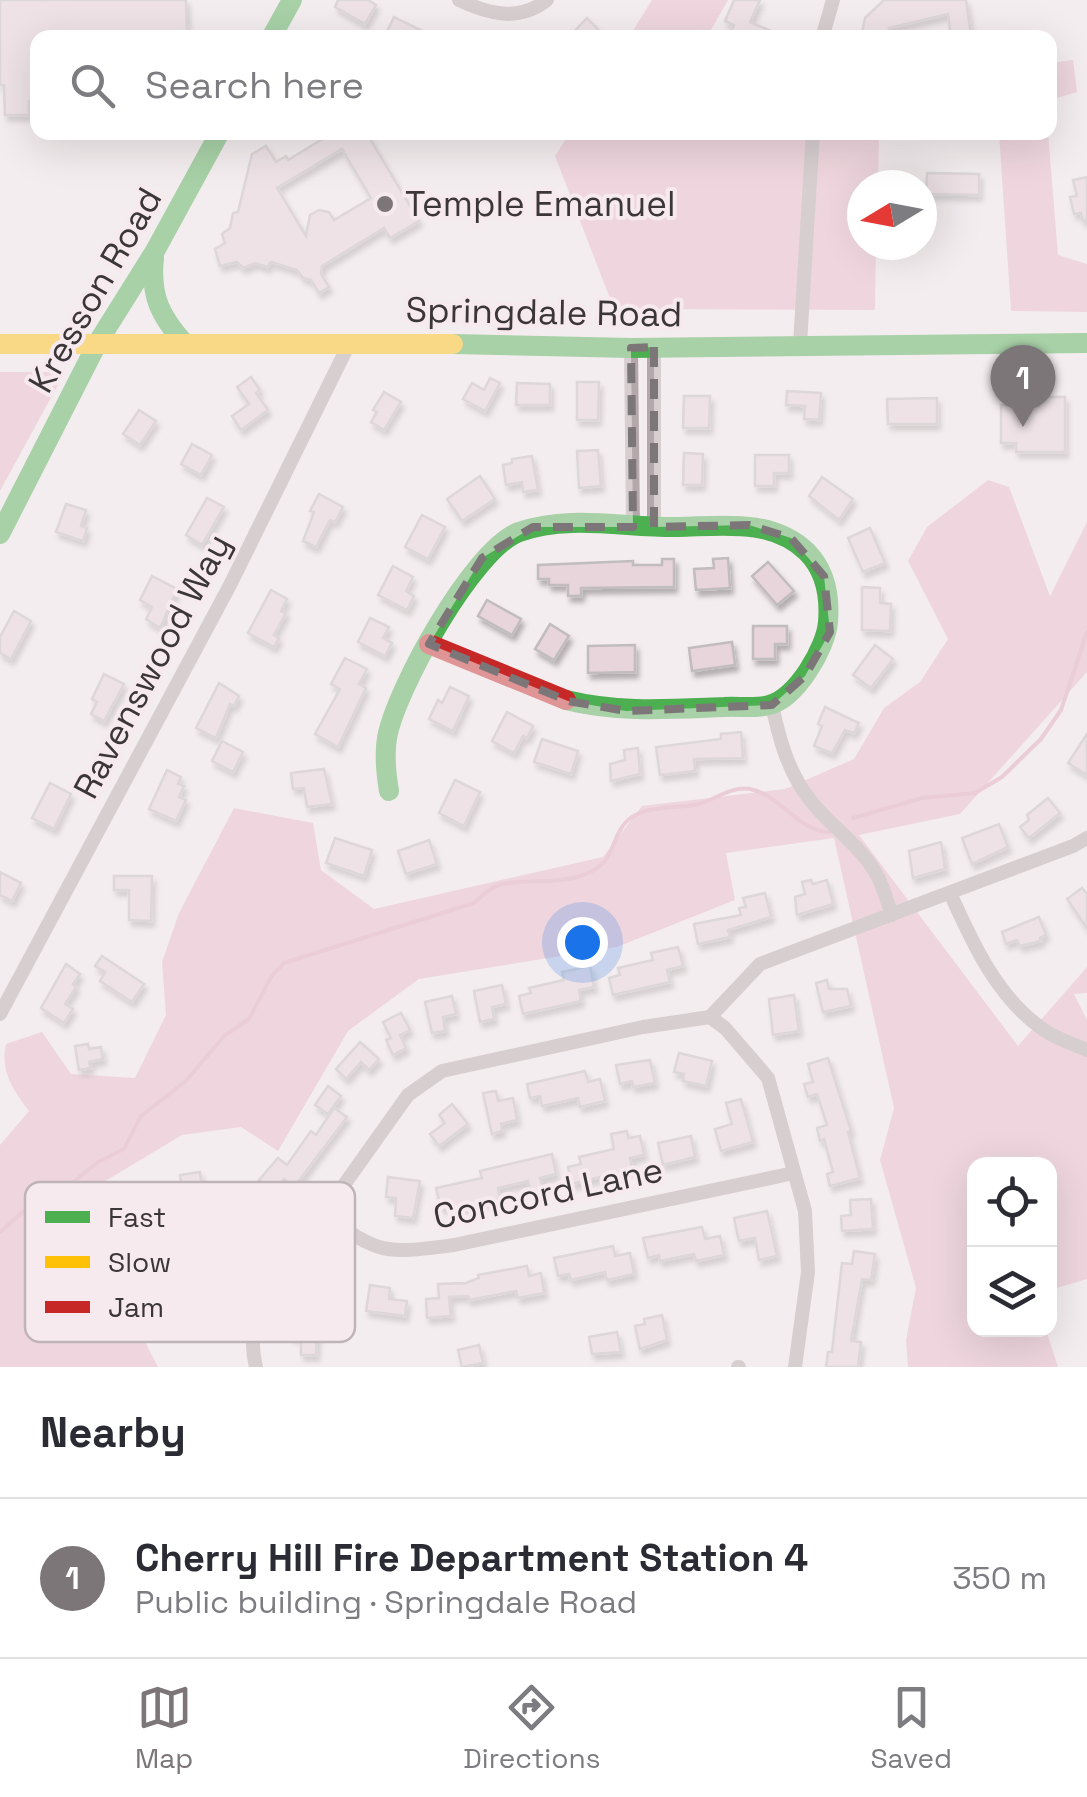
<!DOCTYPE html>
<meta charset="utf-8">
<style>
:root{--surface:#fff;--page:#f7f7f7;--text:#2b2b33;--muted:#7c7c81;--line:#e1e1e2;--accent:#7c7678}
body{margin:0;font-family:"Space Grotesk",sans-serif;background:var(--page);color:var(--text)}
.controls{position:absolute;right:30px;bottom:30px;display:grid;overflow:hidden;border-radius:20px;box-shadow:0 10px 40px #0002}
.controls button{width:90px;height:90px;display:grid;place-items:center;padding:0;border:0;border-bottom:2px solid var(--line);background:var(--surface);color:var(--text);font:50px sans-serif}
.compass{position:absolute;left:847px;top:170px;width:90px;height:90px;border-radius:50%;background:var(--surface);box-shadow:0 10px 40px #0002;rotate:260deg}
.you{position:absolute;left:582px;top:942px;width:35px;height:35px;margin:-25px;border:8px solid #fff;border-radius:50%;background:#1a73e8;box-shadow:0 0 0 15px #1a73e833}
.badge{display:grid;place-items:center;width:65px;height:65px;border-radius:50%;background:var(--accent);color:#fff;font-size:32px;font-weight:700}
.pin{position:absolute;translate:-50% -82px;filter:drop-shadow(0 2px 5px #0008)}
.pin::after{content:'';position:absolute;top:52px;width:35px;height:30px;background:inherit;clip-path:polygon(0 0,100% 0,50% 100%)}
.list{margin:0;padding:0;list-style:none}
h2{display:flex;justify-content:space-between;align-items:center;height:130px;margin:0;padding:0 40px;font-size:42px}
h2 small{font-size:32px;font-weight:400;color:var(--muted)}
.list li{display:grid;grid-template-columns:65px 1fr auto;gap:30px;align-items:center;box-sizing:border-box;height:160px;padding:0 40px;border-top:2px solid var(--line)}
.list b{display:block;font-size:38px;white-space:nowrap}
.list p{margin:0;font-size:32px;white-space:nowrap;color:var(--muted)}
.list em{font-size:32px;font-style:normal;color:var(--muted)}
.icon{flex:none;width:55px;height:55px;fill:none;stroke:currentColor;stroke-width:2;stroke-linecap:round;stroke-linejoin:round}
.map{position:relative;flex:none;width:1087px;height:1367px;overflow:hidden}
.search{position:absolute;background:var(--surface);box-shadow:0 10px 40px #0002;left:30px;right:30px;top:30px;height:110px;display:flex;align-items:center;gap:25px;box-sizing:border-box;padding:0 35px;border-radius:20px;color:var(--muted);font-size:38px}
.sheet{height:290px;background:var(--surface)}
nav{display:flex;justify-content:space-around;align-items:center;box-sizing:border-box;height:140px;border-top:2px solid var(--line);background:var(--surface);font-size:28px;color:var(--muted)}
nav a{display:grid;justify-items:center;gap:5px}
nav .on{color:var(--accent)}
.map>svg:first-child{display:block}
.forest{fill:#e8baca}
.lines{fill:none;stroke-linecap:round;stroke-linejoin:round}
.stream{stroke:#dea6b9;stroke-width:4}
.building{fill:#e7d5db;stroke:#c1bcbe;stroke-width:2.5;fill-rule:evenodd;filter:url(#shadow)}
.street{stroke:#b4a8ac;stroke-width:14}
.fast{stroke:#4caf50;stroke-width:20}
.slow{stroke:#ffc107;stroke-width:20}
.jam{stroke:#c62828;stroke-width:20}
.marked{fill:none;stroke:#7c7678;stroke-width:8;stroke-dasharray:20 12;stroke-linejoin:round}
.poi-dot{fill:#7c7678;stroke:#f7eaee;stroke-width:4}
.labels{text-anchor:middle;stroke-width:8;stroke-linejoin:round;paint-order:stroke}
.poi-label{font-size:35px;fill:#3b3638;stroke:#f7eaee;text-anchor:start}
.street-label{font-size:35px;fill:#3b3638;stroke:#f7eaee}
.key{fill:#f7eaee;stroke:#bfb4b7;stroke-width:2.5}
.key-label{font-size:28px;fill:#3b3638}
</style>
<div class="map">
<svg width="1087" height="1367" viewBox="0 0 1087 1367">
<defs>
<filter id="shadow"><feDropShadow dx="3" dy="5.5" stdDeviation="2.5" flood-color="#0004"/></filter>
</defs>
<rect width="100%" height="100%" fill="#f4edef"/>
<g class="forest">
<polygon points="652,0 728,0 707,37 629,37"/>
<polygon points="1073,60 1077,92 1050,100 1050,63"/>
<polygon points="570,133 879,133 878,185 862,185 862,245 876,245 875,310 614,309 555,156"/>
<polygon points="999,133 1048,133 1058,255 1087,264 1087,312 1011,311"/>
<polygon points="0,372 65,372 0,491"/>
<path d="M988 480 1009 487 1050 596 1087 522V672L960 814 859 835 1018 1046 1087 967V993L1074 994 1087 1020V1279L1050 1290V1164H974V1330H1046L1058 1367H908L906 1340 916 1288 880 1160 894 1108 834 838 726 853 735 900 617 947 419 979 348 1031 278 1151 241 1127 182 1135 32 1225 37 1263 91 1317 142 1336 158 1367H0V1145L29 1111C13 1089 0 1072 6 1044L42 1032 71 1074 135 1078 166 1015 162 962 179 913 234 808 313 823 321 870 374 909 603 857 642 806 785 789 854 759 884 708 920 682 948 639 908 561 927 527Z"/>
</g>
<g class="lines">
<g class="stream">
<polyline points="853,818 922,798 975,793 1002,777 1041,739 1061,710 1087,632"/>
<path d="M0 1232 31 1205 66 1188 98 1162 124 1149 141 1116 186 1081 224 1036 249 1019 271 977 284 963 474 903C481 897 490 887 499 885 522 878 556 885 583 875 616 864 609 842 625 823 642 804 677 809 699 804 716 799 732 786 750 789 779 794 800 833 830 832"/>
</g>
</g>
<g class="building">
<polygon points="0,0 186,0 187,32 173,32 173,38 38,38 38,101 29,101 29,115 5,115 4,85 0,85"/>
<polygon points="338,0 368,0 376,5 365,24 335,7"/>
<polygon points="734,0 760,0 750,22 787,38 746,38 731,31 734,25 725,21"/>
<polygon points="884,0 966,0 971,35 951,37 948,14 889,28 889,38 861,38 865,18"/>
<polygon points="394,17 437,38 384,38"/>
<polygon points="587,18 606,38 568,38"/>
<path d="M334 132H366L419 221 390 238 384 228 322 266 321 274 329 287 319 293 311 280 303 278 297 270 271 262 267 267 255 263 243 268 237 262 220 266 215 249 225 243 222 234 230 228 233 213 238 212 252 154 266 146 276 162 286 156 288 160ZM342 149 371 198 334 220 329 212 319 210 310 215 306 236 277 188Z"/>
<polygon points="927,173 979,174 979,195 926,194"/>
<polygon points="1087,177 1087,220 1083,221 1081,213 1074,214 1070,197 1077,196 1073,180"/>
<polygon points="251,377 260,390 256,393 268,410 241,430 232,416 249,404 237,387"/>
<polygon points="490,378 500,383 485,411 463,399 472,383 484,390"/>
<polygon points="577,382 599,382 598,420 577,420"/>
<polygon points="517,383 550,384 550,405 516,405"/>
<polygon points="787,391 821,393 819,420 804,419 805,406 786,405"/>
<polygon points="384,392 401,402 384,430 371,422 377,412 373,410"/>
<polygon points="684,396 710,396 709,428 683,428"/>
<polygon points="1039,397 1065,397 1065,452 1016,452 1016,443 1001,443 1001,405 1039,406"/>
<polygon points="937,398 937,424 888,424 887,399"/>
<polygon points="139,410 156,421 140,445 123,434"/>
<polygon points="192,444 212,455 201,475 181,464"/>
<polygon points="598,450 601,486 579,488 577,451"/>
<polygon points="684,453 703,454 702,485 683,485"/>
<polygon points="755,455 789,455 789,473 774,473 774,486 755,486"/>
<polygon points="532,456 538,490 523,492 522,482 506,485 503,465 512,463 512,459"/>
<polygon points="480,476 495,499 462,521 447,499"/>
<polygon points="822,477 853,499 839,520 809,496"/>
<polygon points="319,494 343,507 335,522 330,520 316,547 303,541 314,512 310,511"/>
<polygon points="207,498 224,507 202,545 186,535"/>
<polygon points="66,504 86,510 81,526 87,528 83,541 56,532"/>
<polygon points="422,515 445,527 428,559 405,547"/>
<polygon points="870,528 885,563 863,572 848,538"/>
<polygon points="728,558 730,588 696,590 694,569 714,568 713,559"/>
<polygon points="662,559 674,559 674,587 581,588 581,596 568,596 568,585 549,585 549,579 538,579 538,565 633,561 633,565 662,565"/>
<polygon points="768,562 794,591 777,605 752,576"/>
<polygon points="393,566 413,577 406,591 414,596 407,610 378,595"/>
<polygon points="152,576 177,589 160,628 146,619 152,607 140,600"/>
<polygon points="862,587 880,588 880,603 891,604 890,631 862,630"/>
<polygon points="271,590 287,599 281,611 286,613 274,635 279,638 274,647 248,633"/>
<polygon points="487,600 521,619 512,635 478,616"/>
<polygon points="14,611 31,621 11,659 0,653 0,637"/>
<polygon points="370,618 389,627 383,638 392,643 385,656 358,642"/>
<polygon points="550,624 569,636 554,660 535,649"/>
<polygon points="753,626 787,626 787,644 775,644 775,659 753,659"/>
<polygon points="732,642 735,665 692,671 689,648"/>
<polygon points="635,645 635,672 588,673 588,646"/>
<polygon points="875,645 893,659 871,688 853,675"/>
<polygon points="345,658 367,669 359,684 366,688 338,747 315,734 340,689 331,684"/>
<polygon points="104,674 124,684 104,721 91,714 97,702 92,699"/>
<polygon points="219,683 239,696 234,706 230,704 216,738 196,728"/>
<polygon points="450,687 469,696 453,731 429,719 438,700 442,703"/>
<polygon points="825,707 859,723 854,733 845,730 832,753 814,746 822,726 818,724"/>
<polygon points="507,712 533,726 527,738 523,736 514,753 492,741"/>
<polygon points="741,732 743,758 694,759 695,771 660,775 656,747 721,739 721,734"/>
<polygon points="1087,734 1087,775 1068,763"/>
<polygon points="542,739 578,751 571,774 534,762"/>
<polygon points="222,741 243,752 233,772 212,761"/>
<polygon points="638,748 640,774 611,781 610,764 625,760 624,750"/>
<polygon points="324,769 332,804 307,807 304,788 293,789 291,773"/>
<polygon points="167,770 181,777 178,784 184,786 179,797 186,800 176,821 149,809"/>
<polygon points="455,780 480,792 464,826 439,813"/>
<polygon points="50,783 71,794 54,829 32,818"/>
<polygon points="1048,798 1060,813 1029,838 1020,827 1029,820 1027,815"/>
<polygon points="999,824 1008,847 972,864 962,838"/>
<polygon points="335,838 372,850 364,876 326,863"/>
<polygon points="429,840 437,864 406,874 398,851"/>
<polygon points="941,842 945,869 913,878 909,851"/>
<polygon points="0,872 21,883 12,901 0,895"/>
<polygon points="114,876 152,876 151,921 129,920 129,890 114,890"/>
<polygon points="811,880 813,884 827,880 833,904 797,915 795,897 805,894 802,882"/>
<polygon points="1082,888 1087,894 1087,928 1067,899"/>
<polygon points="765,893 771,917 728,930 730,937 698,944 694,924 741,915 739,908 746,907 743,898"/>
<polygon points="1039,917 1046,935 1040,938 1041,941 1020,946 1017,940 1006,944 1002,932"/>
<polygon points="678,947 683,966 667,970 670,982 613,995 609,978 620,975 618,968 653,960 651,953"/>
<polygon points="102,956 144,984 132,1002 100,981 105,972 95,966"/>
<polygon points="66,964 80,974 73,984 76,987 65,1004 73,1009 64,1023 41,1008"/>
<polygon points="590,966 594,987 579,990 581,1001 523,1014 519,996 531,993 529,988 564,980 562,972"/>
<polygon points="827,980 829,989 847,989 851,1006 823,1012 816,983"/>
<polygon points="502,985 506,1004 492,1007 494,1019 480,1022 474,991"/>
<polygon points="794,995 799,1031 773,1035 769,999"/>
<polygon points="452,996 456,1014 443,1017 445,1031 432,1033 425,1002"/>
<polygon points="401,1013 410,1030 400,1035 406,1048 393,1055 386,1040 391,1038 383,1022"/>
<polygon points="360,1042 379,1059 369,1070 361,1062 346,1079 336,1069"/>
<polygon points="88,1044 89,1049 101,1047 103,1059 89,1062 91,1068 79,1070 75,1046"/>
<polygon points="679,1053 712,1061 706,1086 683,1081 684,1074 674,1072"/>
<polygon points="828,1058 851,1131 848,1132 860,1178 830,1186 827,1174 833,1172 824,1139 820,1141 817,1128 827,1125 817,1094 808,1097 804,1084 813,1082 808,1064"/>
<polygon points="650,1060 655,1083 633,1087 632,1081 620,1084 616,1065"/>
<polygon points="585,1071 588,1082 600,1079 605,1101 580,1107 578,1098 542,1106 540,1096 530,1098 527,1084"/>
<polygon points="328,1086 341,1096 328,1114 315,1105"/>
<polygon points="496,1091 498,1101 513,1098 517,1120 501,1124 502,1131 492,1134 483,1093"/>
<polygon points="741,1099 753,1142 721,1151 715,1129 732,1124 726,1103"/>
<polygon points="452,1104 468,1124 439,1146 430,1134 445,1123 439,1115"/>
<polygon points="334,1108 347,1117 294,1187 284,1179 274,1192 259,1180 278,1158 287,1165 311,1131 316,1135"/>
<polygon points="627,1131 628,1138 640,1136 644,1155 630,1158 632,1169 572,1184 568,1167 581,1164 579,1157 614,1149 611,1134"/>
<polygon points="691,1136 695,1157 663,1165 658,1143"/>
<polygon points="552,1154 556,1174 540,1178 543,1189 531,1192 528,1181 498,1188 500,1199 454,1209 453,1206 441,1208 436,1188 482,1178 480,1171"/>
<polygon points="200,1172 202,1188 182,1191 180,1175"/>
<polygon points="388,1177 420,1181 413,1218 395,1216 396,1198 386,1197"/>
<polygon points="871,1199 873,1229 842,1231 841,1216 851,1215 850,1200"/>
<polygon points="767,1211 777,1256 759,1260 755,1238 739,1241 734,1218"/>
<polygon points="702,1227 705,1239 720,1236 724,1255 696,1261 694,1254 660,1261 659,1255 648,1258 643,1238"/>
<polygon points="613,1246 615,1256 630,1253 634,1274 607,1280 605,1272 571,1280 569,1274 558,1276 554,1258"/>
<polygon points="854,1251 875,1254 871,1280 862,1279 851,1341 861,1342 858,1367 826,1367 828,1352 832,1352 842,1263 852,1264"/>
<polygon points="527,1266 529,1276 541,1273 544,1293 518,1298 516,1291 469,1300 468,1296 449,1297 451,1316 427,1318 426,1299 439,1298 438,1284 466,1283 479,1278 478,1275"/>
<polygon points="370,1285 390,1288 389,1299 407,1301 405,1316 366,1311"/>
<polygon points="662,1315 667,1340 640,1349 635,1326 645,1324 644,1319"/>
<polygon points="292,1318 323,1318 323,1332 317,1332 316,1355 301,1355 301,1337 292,1337"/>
<polygon points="617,1332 621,1352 592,1354 589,1337"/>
<polygon points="479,1345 483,1363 462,1367 458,1350"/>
</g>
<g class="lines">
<g class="street">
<path d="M459 0C488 14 519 22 547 0"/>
<polyline points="822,38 833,0"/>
<polyline points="800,344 813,132"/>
<polyline points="631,348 633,527"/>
<polyline points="654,527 654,347"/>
<path d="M772 705C779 738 788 772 810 800 831 827 862 846 878 877 884 889 887 902 892 915"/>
<path d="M950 893C972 942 997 998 1044 1030 1057 1039 1073 1044 1087 1050"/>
<polyline points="0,1014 229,587 350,342"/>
<polyline points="710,1017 760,964 1073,846 1087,838"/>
<path d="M323 1214C381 1255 384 1254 454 1245L794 1173"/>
<polyline points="183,1259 264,1297"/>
<path d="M256 1367C250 1344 253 1322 262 1300L408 1095 442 1071 643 1027 710 1017 725 1028 768 1078 805 1211 808 1272 795 1367"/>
<polyline points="738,1367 739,1367"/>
</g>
<g class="fast">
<polyline points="271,38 292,0"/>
<path d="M154 258C150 296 160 316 185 344"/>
<polyline points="453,344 631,348 1087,343"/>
<polyline points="0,534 98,342 155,251 220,132"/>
<path d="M389 791C386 773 384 756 387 738 395 691 473 549 519 532 569 514 626 528 678 527 722 526 772 518 807 552 826 571 830 597 828 622 826 648 796 699 769 705 756 709 738 706 724 707 670 709 618 713 566 700"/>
</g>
<polyline class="slow" points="0,344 453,344"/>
<polyline class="jam" points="429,644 566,700"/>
</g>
<path d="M0 0H1087V1367H0ZM654 347V527L749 525 791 538 824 576 830 632 805 676 772 705 626 711 568 701 429 644 482 558 533 527H633L631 348Z" fill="#f4edef" fill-opacity=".55" fill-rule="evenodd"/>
<path class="marked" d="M654 347V527L749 525 791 538 824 576 830 632 805 676 772 705 626 711 568 701 429 644 482 558 533 527H633L631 348Z"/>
<circle class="poi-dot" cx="385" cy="204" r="10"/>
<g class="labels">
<g class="poi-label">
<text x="405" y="216">Temple Emanuel</text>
</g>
<g class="street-label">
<text transform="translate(95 290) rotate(-60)" y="12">Kresson Road</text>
<text transform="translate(544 312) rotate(1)" y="12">Springdale Road</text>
<text transform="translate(152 666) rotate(-62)" y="12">Ravenswood Way</text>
<text transform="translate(548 1193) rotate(-12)" y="12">Concord Lane</text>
</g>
</g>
<rect x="25" y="1182" width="330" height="160" rx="15" class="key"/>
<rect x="45" y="1211" width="45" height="12" fill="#4caf50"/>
<rect x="45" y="1256" width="45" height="12" fill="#ffc107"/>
<rect x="45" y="1301" width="45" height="12" fill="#c62828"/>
<g class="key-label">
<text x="108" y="1227">Fast</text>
<text x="108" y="1272">Slow</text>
<text x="108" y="1317">Jam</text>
</g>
</svg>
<div class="controls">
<button><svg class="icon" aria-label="locate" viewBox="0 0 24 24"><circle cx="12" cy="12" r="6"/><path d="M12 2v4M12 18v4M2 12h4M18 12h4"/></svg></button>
<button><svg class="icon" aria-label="layers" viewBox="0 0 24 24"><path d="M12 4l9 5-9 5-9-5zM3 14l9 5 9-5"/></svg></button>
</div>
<svg class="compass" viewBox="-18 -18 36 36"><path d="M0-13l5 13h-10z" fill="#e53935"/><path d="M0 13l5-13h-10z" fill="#7c7c81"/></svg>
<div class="you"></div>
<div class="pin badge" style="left:1023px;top:427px">1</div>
<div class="search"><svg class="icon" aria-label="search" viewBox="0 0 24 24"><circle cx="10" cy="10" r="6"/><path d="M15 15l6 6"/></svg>Search here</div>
</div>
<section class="sheet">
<h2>Nearby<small></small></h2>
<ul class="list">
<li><span class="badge">1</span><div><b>Cherry Hill Fire Department Station 4</b><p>Public building · Springdale Road</p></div><em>350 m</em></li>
</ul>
</section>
<nav>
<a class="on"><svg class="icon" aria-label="map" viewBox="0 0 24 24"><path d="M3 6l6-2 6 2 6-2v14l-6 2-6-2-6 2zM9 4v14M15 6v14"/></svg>Map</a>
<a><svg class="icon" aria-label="directions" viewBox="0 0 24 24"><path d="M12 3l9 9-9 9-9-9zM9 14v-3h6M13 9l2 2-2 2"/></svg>Directions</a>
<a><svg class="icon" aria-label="saved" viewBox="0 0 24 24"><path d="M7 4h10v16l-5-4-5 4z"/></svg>Saved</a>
</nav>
